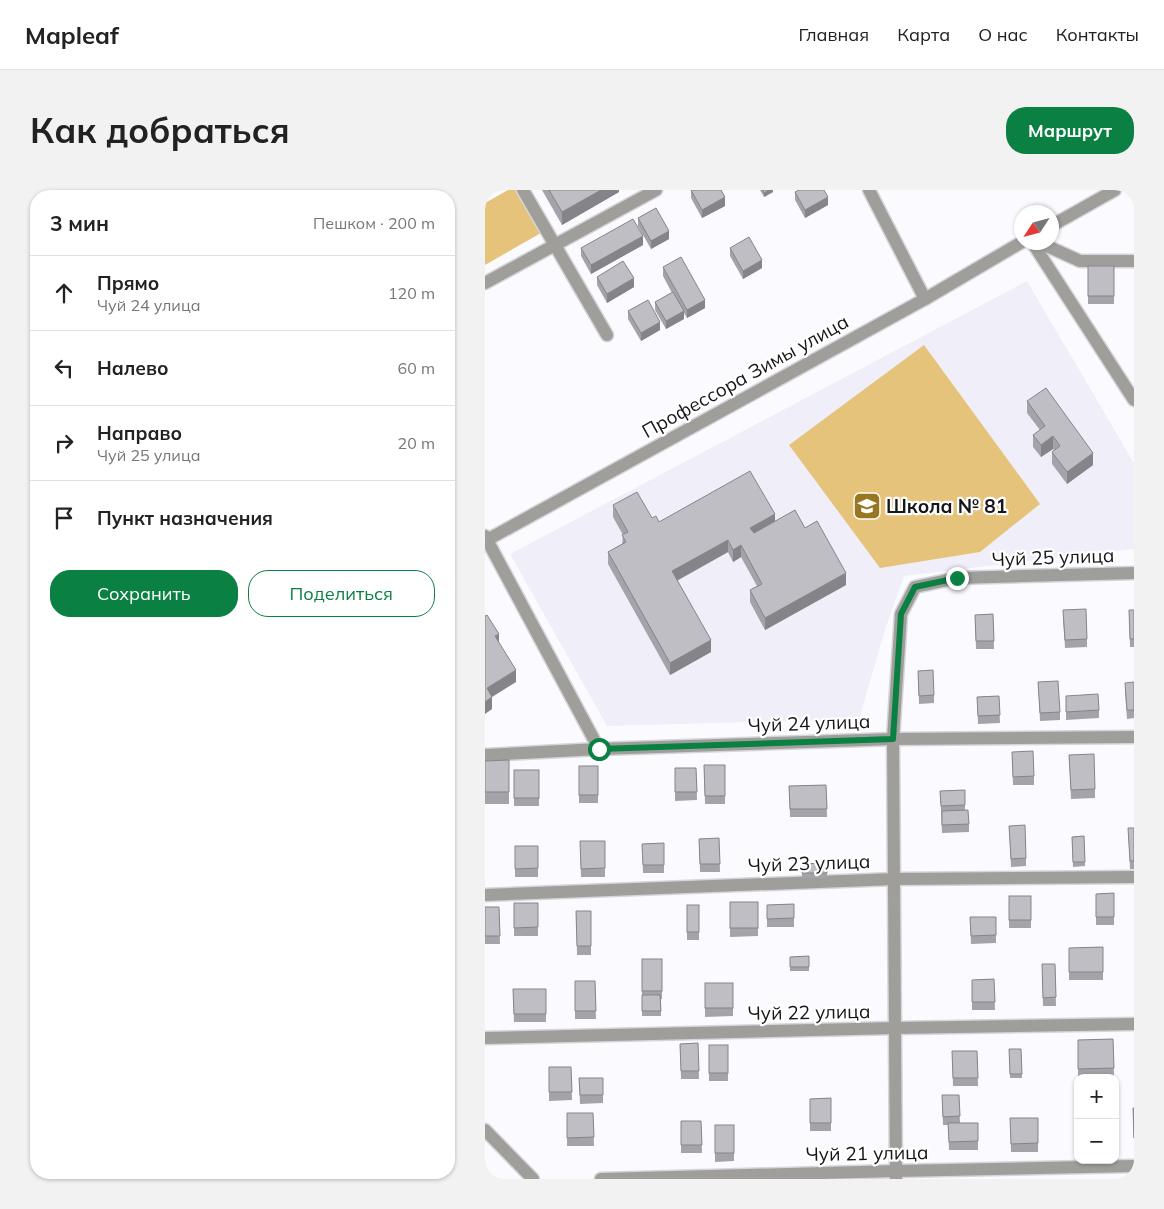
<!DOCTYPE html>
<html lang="ru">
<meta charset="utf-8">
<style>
:root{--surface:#fff;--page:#f2f2f2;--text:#222;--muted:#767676;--line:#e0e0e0;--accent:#0b8043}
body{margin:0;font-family:Mulish,sans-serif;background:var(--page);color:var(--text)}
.controls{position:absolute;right:15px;bottom:15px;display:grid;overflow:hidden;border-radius:10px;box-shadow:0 1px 4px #0004}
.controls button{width:45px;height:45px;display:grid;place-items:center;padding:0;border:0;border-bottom:1px solid var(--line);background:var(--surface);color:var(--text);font:25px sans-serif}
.compass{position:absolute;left:529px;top:15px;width:45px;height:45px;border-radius:50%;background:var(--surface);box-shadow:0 1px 4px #0004;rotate:234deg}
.stop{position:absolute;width:15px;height:15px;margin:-11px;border:4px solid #0b8043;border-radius:50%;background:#fff}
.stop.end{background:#0b8043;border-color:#fff;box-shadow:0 1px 5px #0008}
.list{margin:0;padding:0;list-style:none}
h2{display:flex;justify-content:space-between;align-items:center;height:65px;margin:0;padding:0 20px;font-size:21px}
h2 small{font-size:16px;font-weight:400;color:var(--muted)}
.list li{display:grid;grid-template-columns:32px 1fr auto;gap:15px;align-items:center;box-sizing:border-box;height:75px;padding:0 20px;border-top:1px solid var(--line)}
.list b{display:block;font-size:19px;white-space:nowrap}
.list p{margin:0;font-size:16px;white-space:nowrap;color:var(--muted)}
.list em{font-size:16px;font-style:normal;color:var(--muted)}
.actions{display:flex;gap:10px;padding:15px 20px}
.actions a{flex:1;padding:11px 0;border:1px solid var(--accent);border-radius:20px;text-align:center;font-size:18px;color:var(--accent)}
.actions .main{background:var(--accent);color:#fff}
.icon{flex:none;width:28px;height:28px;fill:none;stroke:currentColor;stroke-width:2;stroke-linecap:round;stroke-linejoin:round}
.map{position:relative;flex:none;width:649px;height:989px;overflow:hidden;border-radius:20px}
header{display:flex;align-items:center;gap:30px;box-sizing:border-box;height:70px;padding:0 25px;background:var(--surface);border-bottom:1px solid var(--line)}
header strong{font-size:24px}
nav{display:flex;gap:28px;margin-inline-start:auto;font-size:18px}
.intro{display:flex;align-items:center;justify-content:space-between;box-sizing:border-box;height:120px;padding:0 30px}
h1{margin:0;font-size:35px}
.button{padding:12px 22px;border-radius:20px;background:var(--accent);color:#fff;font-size:18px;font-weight:700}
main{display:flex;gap:30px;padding:0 30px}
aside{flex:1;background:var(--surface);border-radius:20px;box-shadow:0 1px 4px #0004}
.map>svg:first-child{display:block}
.built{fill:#f0eff9}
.green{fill:#e5c37a}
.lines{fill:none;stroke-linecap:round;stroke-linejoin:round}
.minor-casing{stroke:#d6d6da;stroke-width:15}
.tertiary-casing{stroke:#d6d6da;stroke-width:15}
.minor{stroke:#9f9e9b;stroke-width:12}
.tertiary{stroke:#9f9e9b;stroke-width:12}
.wall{fill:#a3a3a9}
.shaded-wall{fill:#858589}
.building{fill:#bebec4;stroke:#858589}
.route{stroke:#0b8043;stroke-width:6}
.labels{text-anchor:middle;stroke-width:4.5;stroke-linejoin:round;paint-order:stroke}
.street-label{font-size:19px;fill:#161618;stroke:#fff}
.poi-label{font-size:19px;font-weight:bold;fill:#161618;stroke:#fff;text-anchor:start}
</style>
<header>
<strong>Mapleaf</strong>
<nav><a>Главная</a><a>Карта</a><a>О нас</a><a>Контакты</a></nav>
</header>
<div class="intro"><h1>Как добраться</h1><a class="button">Маршрут</a></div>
<main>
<aside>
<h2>3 мин<small>Пешком · 200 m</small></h2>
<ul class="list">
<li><svg class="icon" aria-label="ahead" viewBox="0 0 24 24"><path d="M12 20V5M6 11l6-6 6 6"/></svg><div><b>Прямо</b><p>Чуй 24 улица</p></div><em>120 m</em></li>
<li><svg class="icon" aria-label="left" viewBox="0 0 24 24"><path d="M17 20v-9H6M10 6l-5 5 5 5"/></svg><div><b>Налево</b></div><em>60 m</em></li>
<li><svg class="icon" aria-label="right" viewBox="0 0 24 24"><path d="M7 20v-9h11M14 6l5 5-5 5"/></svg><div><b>Направо</b><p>Чуй 25 улица</p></div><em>20 m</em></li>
<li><svg class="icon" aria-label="arrive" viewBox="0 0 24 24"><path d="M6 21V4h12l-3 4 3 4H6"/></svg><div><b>Пункт назначения</b></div></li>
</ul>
<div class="actions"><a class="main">Сохранить</a><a>Поделиться</a></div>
</aside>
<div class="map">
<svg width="649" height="989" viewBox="0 0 649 989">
<rect width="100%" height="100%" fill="#fbfbff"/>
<polygon class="built" points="542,91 649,273 649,359 419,386 401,437 374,529 122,536 25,364"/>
<g class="green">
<polygon points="23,0 31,0 56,43 0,75 0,13"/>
<polygon points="439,155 555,314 495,362 395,378 304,255"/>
</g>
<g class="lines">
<g class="minor-casing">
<g id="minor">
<polyline points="38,0 122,145"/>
<polyline points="384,0 440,109"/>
<polyline points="547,52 649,210"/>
<polyline points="553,52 595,71 649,71"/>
<polyline points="0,93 171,0"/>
<polyline points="0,346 114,559"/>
<polyline points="0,565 114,559 408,549 649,547"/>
<polyline points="0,705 409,689 649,687"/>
<polyline points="0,848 410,838 649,834"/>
<polyline points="116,989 411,981 649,976"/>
<polyline points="411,989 408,549 416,424 430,397 472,388 649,383"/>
</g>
</g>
<g class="tertiary-casing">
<g id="tertiary">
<polyline points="566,36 630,0"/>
<polyline points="0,351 440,109 537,52"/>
<polyline points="0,940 48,989"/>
</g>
</g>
<use href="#minor" class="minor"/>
<use href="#tertiary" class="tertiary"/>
</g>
<g class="wall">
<polygon points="57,0 134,0 134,2 77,35"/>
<polygon points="206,0 240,16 217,28 206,8"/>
<polygon points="275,0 288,0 288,2 279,7"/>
<polygon points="310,2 343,15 320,28 310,10"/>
<polygon points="153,28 184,49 166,59 153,36"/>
<polygon points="158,55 106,84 96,66 96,58"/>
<polygon points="245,58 277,78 258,89 245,66"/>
<rect x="603" y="76" width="26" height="38"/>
<polygon points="178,77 220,118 202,128 199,123 199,129 181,139 170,120 170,112 187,103 178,86"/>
<polygon points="112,87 149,97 122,113 112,95"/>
<polygon points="143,121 175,140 156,151 143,129"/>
<polygon points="542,211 608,275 582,294 567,274 567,262 570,261 568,259 556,267 548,257 548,245 555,240 542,223"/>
<polygon points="128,315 167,328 174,332 290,332 320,338 361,395 280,440 265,412 265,400 272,396 256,367 248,372 243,362 192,391 226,462 185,485 123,374 123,362 137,354 138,345 128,327"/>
<polygon points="644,420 649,420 649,457 645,457"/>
<polygon points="508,424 509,459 491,459 490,425"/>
<polygon points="578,428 602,449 602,457 580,458"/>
<polygon points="433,481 449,505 449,513 434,514"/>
<polygon points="553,492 575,522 575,530 555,531"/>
<polygon points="649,492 649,528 642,529 640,501"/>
<polygon points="514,506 515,533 493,534 492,507"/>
<polygon points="581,506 614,520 614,528 581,530"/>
<polygon points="527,562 549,586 549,595 528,595"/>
<polygon points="584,565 610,599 610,608 586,609"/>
<polygon points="24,570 24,614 0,614 0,571"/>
<polygon points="219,575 240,575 240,614 220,614"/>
<rect x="94" y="576" width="19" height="37"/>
<polygon points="190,578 211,578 212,610 190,611"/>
<rect x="29" y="580" width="25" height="36"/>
<polygon points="341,595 342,627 305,627 304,596"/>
<polygon points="480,600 480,621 484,634 484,642 457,643 455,601"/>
<polygon points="524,636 541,668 541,676 526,677"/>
<polygon points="643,638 649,638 649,679 645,679"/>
<polygon points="599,646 600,676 588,677 587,647"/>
<polygon points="234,648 235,682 215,682 214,649"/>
<polygon points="95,651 120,651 120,687 96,687"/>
<polygon points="179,653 179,683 158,683 157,654"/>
<rect x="30" y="656" width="23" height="31"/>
<polygon points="342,673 342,688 317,688 317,674"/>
<polygon points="629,703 629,735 611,735 611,704"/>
<rect x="524" y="706" width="22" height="32"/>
<polygon points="245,712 273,712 273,746 245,747"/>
<rect x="29" y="713" width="24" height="33"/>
<polygon points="309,714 309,737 282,737 282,715"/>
<rect x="202" y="715" width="12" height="35"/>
<polygon points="0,717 14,717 15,754 0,754"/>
<polygon points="91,721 106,721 106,765 92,765"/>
<polygon points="485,727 511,727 511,753 486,754"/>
<polygon points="618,757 618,790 584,790 584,758"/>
<polygon points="324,766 324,781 305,781 305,767"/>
<polygon points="157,769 177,769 177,809 176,809 176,826 157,826"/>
<polygon points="557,774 570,774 571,816 558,816"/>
<polygon points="509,789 510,820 487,820 487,790"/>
<polygon points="90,791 110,791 111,829 90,829"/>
<polygon points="220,793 248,793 248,826 220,827"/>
<polygon points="28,799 61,799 61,832 29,832"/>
<polygon points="628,849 629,886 593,887 593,850"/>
<polygon points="213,853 214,889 196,889 195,854"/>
<rect x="224" y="855" width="19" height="36"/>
<polygon points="524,859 536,859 537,888 525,888"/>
<polygon points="467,861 492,861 493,896 468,896"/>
<polygon points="64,877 86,877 87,910 64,911"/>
<polygon points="94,888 118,888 118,913 95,914"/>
<polygon points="457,905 474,905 475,933 493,951 493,960 464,960 463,935 458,935"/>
<polygon points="346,908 346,941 325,941 325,909"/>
<polygon points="82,923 108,923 109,956 82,956"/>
<polygon points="525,928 553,928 553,962 526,962"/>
<polygon points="196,931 216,931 217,963 196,963"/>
<polygon points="230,935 249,935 249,971 230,972"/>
</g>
<g class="shaded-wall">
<polygon points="116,0 134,0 134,2 77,35 77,22"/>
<polygon points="284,0 288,0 288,2 279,7 279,3"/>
<polygon points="240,7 240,16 217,28 217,20"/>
<polygon points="343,7 343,15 320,28 320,20"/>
<polygon points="184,41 184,49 166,59 166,51"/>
<polygon points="158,46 158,55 106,84 106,75"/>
<polygon points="277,70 277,78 258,89 258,81"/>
<polygon points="149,88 149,97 122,113 122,104"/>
<polygon points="220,110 220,118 202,128 202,120"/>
<polygon points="199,121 199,129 181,139 181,131"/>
<polygon points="175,132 175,140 156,151 156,143"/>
<polygon points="568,246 568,259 556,267 556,255"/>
<polygon points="608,263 608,275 582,294 582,282"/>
<polygon points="290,324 290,336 265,350 265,338"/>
<polygon points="243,350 243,362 187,393 187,381"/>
<polygon points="256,355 256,367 248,372 248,360"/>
<polygon points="361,383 361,395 280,440 280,428"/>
<polygon points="14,444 14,456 10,446"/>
<polygon points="226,450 226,462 185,485 185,473"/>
<polygon points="31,480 31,492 7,507 7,519 0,524 0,512 2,498"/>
</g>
<g class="building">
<polygon points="64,0 116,0 77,22"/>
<polygon points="206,0 236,0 240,7 217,20"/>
<polygon points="278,0 284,0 279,3"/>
<polygon points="314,0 339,0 343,7 320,20 310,2"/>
<polygon points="171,18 184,41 166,51 153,28"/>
<polygon points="148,29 158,46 106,75 96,58"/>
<polygon points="264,47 277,70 258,81 245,58"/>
<polygon points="196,67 220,110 202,120 178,77"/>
<polygon points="138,71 149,88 122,104 112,87"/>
<rect x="603" y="76" width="26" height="30"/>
<polygon points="188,102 199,121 181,131 170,112"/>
<polygon points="163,110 175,132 156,143 143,121"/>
<polygon points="561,198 608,263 582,282 567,262 575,256 568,246 556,255 548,245 560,236 542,211"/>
<polygon points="265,281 290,324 265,338 269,343 310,320 320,338 332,331 361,383 280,428 265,400 277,394 256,355 248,360 243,350 187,381 226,450 185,473 123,362 141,352 137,345 143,342 128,315 152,302 167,328 171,326 174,332"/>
<polygon points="601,419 602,449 580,450 578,420"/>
<polygon points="644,420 649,420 649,449 645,449"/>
<polygon points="508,424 509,451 491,451 490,425"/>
<polygon points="2,425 14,444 10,446 31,480 2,498 7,507 0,512 0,426"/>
<polygon points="448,480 449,505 434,506 433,481"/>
<polygon points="573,491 575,522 555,523 553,492"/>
<polygon points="649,492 649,520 642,520 640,493"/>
<polygon points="613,504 614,520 581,522 581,506"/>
<polygon points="514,506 515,525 493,526 492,507"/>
<polygon points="548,561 549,586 528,587 527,562"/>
<polygon points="609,564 610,599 586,600 584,565"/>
<polygon points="24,570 24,602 0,602 0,571"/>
<polygon points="219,575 240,575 240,606 220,606"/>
<rect x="94" y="576" width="19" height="29"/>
<polygon points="190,578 211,578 212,602 190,602"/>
<rect x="29" y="580" width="25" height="28"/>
<polygon points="341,595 342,619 305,619 304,596"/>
<polygon points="480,600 480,615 456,616 455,601"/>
<polygon points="483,620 484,634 457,635 457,621"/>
<polygon points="540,635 541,668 526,669 524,636"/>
<polygon points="643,638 649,638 649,671 645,671"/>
<polygon points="599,646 600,672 588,672 587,647"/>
<polygon points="234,648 235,674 215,674 214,649"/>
<polygon points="95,651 120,651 120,678 96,679"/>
<polygon points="179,653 179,675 158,675 157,654"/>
<polygon points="30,656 53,656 53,678 30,679"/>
<polygon points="342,673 342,683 317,683 317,674"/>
<polygon points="629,703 629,727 611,727 611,704"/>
<rect x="524" y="706" width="22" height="24"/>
<rect x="245" y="712" width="28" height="26"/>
<polygon points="29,713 53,713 53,737 29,738"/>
<polygon points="309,714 309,728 282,729 282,715"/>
<rect x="202" y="715" width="12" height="27"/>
<polygon points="0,717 14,717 15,746 0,746"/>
<polygon points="91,721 106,721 106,756 92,756"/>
<polygon points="485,727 511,727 511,745 486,746"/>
<polygon points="618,757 618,782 584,782 584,758"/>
<polygon points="324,766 324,777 305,777 305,767"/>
<rect x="157" y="769" width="20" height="32"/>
<polygon points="557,774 570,774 571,807 558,808"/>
<polygon points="509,789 510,812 487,812 487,790"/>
<polygon points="90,791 110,791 111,821 90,821"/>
<rect x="220" y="793" width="28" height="25"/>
<polygon points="28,799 61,799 61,824 29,824"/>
<polygon points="157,805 175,805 176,821 157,821"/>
<polygon points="628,849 629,878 593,879 593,850"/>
<polygon points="213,853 214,881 196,881 195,854"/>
<rect x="224" y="855" width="19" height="28"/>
<polygon points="524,859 536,859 537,884 525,884"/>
<polygon points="467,861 492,861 493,888 468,888"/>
<polygon points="64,877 86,877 87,902 64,902"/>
<polygon points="94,888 118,888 118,905 95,905"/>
<polygon points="457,905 474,905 475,926 458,927"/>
<polygon points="346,908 346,933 325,933 325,909"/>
<polygon points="648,918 649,918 649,948"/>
<polygon points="82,923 108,923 109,947 82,948"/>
<polygon points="525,928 553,928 553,953 526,954"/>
<polygon points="196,931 216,931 217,955 196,955"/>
<polygon points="463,933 493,933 493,951 464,952"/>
<rect x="230" y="935" width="19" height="28"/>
</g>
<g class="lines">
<polyline class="route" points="114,559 408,549 416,424 430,397 472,388"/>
</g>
<defs>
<g id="school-square" transform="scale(1.4375)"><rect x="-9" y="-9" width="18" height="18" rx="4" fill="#997720" stroke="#fff"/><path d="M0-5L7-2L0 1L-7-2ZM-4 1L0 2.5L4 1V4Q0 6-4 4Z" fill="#fff"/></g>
</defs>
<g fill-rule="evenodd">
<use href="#school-square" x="382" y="316"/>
</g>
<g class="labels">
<g class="street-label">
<text transform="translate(260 186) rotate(-29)" y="7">Профессора Зимы улица</text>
<text transform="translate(568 367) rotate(-2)" y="7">Чуй 25 улица</text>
<text transform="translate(324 533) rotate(-2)" y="7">Чуй 24 улица</text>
<text transform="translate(324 673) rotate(-2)" y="7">Чуй 23 улица</text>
<text transform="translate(324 822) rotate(-1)" y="7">Чуй 22 улица</text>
<text transform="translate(382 963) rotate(-1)" y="7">Чуй 21 улица</text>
</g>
<g class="poi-label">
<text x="401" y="323">Школа № 81</text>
</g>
</g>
</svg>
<div class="controls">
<button>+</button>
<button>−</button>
</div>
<svg class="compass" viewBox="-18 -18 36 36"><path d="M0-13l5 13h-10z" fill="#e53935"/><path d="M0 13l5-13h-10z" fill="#767676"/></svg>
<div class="stop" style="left:114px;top:559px"></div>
<div class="stop end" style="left:472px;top:388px"></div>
</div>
</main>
